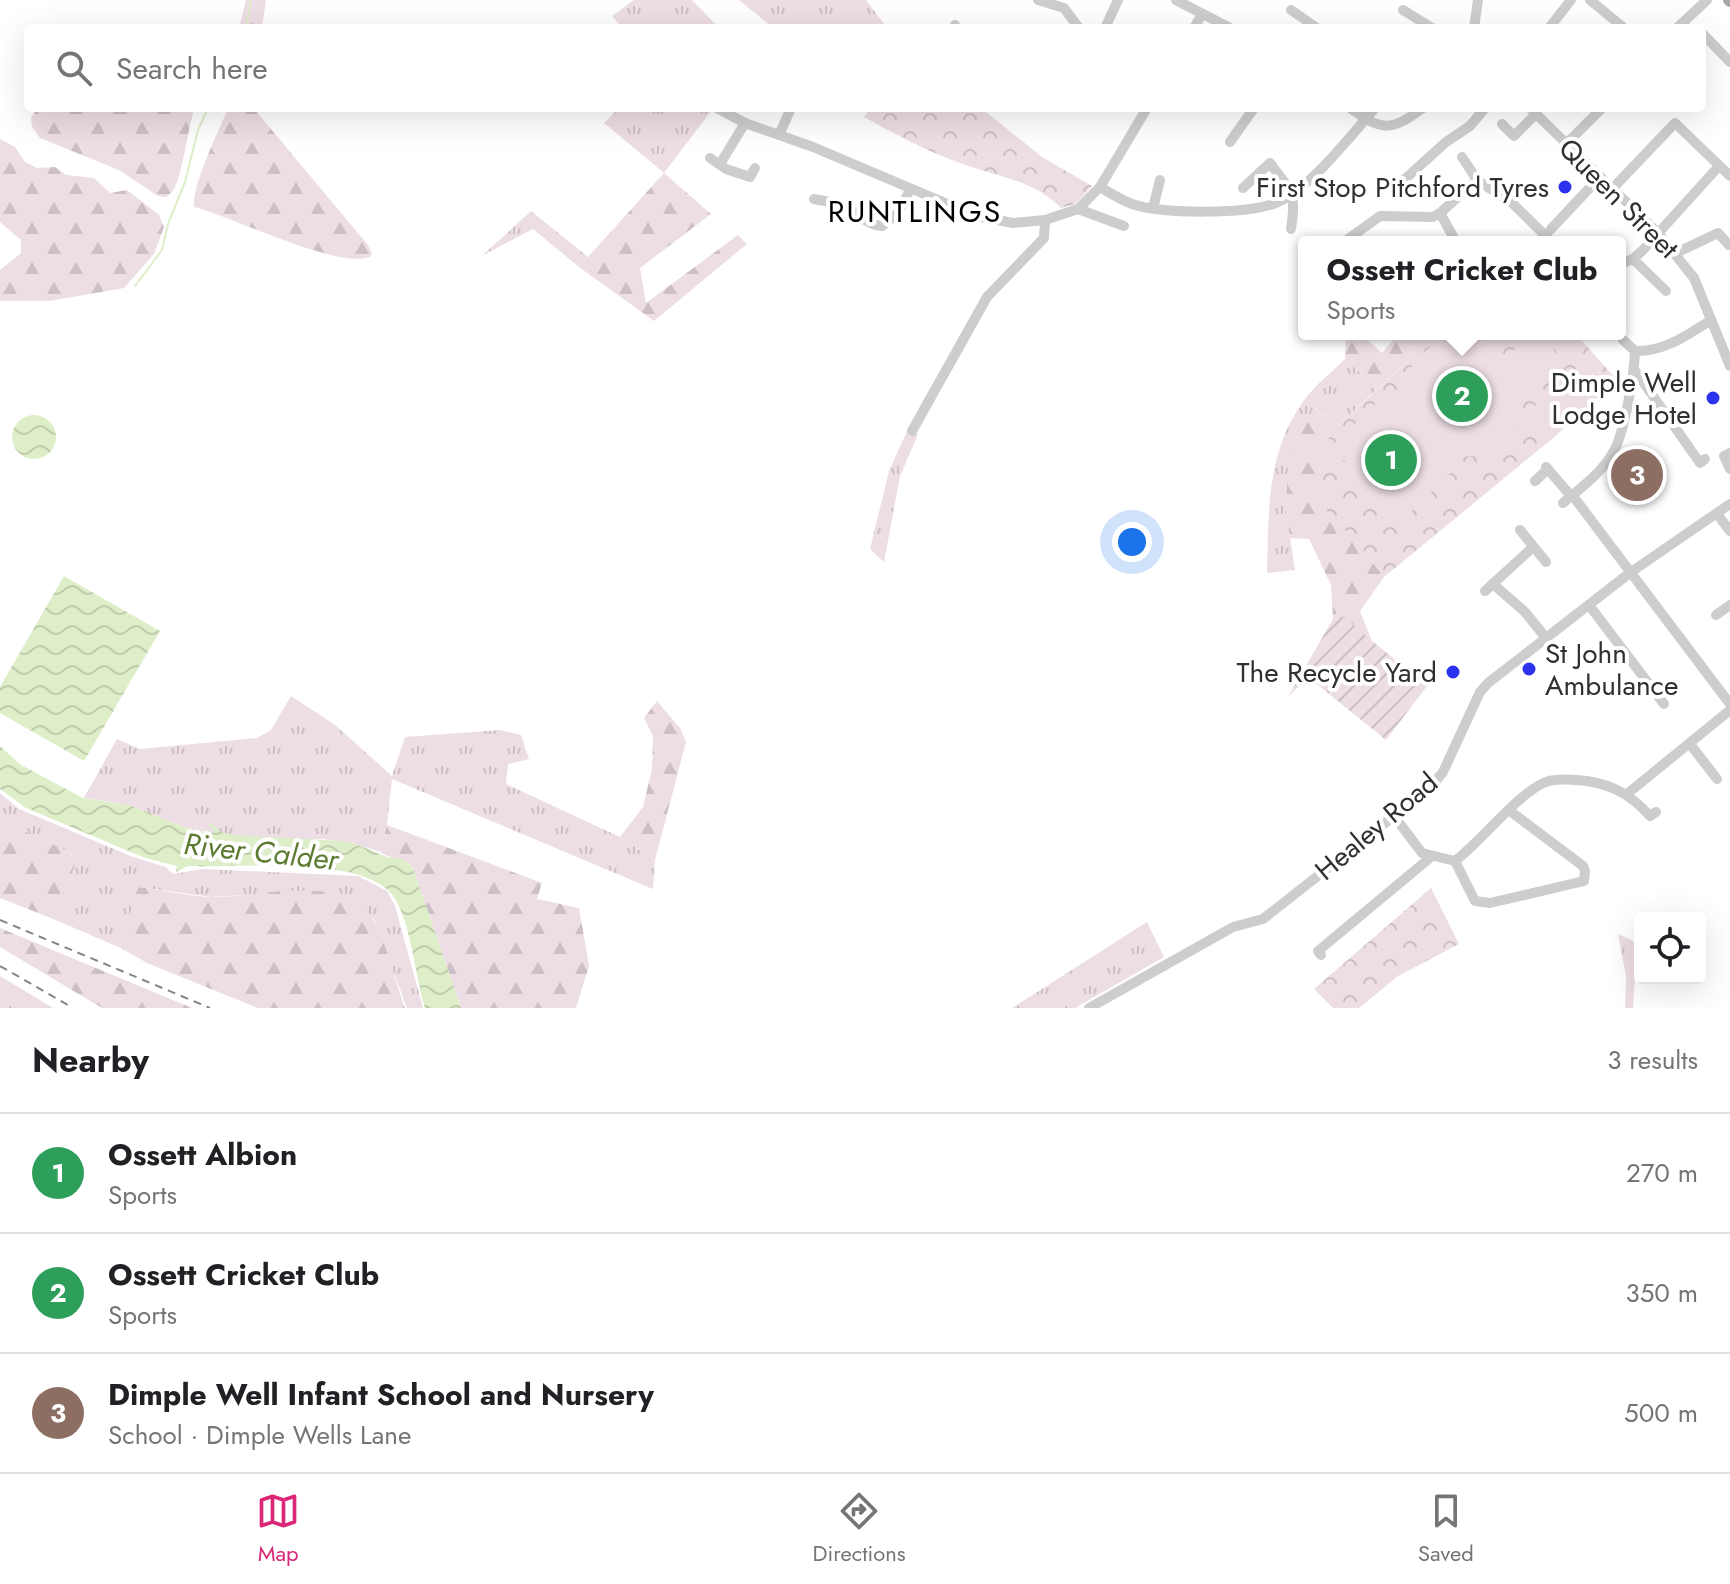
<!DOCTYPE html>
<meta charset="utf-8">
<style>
:root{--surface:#fff;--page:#f6f6f6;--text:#202124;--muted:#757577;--line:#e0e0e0;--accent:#db2777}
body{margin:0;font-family:Jost,sans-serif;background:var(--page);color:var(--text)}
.controls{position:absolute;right:24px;bottom:24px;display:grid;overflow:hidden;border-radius:8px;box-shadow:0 8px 32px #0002}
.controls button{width:72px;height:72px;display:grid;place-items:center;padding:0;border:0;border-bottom:2px solid var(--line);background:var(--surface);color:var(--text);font:40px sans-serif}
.you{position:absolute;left:1132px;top:542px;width:28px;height:28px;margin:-20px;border:6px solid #fff;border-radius:50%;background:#1a73e8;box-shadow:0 0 0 12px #1a73e833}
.badge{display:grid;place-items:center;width:52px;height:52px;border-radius:50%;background:var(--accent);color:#fff;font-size:26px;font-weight:700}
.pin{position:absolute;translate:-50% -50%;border:4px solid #fff;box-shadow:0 2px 8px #0006}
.popup{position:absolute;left:1298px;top:236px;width:328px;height:104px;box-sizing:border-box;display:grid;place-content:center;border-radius:8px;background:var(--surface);filter:drop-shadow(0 2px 6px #0005);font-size:26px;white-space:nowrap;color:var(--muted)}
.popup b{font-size:30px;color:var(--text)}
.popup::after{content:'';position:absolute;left:50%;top:100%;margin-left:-16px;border:16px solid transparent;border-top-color:var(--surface)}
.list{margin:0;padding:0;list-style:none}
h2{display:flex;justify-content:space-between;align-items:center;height:104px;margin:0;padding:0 32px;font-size:34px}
h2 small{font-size:26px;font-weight:400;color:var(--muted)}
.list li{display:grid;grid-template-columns:52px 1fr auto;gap:24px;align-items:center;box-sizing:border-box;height:120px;padding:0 32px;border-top:2px solid var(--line)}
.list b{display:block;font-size:30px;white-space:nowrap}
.list p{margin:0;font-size:26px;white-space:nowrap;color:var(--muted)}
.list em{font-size:26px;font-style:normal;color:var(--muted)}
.icon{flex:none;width:44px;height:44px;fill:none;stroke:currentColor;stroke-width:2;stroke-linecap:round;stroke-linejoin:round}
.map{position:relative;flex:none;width:1730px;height:1008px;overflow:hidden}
.search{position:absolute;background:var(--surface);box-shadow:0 8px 32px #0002;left:24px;right:24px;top:24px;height:88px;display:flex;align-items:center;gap:20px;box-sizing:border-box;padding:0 28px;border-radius:8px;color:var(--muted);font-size:30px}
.sheet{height:464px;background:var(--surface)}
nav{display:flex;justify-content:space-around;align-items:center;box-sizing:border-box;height:112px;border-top:2px solid var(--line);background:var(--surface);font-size:22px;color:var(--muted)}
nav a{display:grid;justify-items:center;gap:4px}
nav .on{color:var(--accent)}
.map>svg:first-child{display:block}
.grass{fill:url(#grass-tufts)}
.forest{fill:url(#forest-firs)}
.park{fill:url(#park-crowns)}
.garden{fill:url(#garden-furrows)}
.pitch{fill:#eddde5}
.water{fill:url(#water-waves)}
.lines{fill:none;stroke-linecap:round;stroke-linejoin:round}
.stream{stroke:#deeec9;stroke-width:2}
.minor{stroke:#cdcdcd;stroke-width:10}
.major{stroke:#a8a8a8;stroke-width:12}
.rail{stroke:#858585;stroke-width:2;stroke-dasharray:8 6;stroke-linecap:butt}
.poi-dot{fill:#2c33ed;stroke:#fff;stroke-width:3}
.labels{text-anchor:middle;stroke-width:8;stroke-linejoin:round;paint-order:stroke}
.poi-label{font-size:28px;fill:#303030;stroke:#fff;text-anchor:end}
.street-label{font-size:28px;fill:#303030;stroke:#fff}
.neighbourhood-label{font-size:30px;letter-spacing:2px;fill:#000;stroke:#fff}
.water-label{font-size:30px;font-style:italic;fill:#5c7b31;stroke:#fff}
</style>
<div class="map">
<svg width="1730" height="1008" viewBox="0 0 1730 1008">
<defs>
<pattern id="grass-tufts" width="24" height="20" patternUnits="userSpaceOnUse" patternTransform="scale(2)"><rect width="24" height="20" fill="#eddde5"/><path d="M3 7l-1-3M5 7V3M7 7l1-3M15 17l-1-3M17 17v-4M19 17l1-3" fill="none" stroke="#ccbec5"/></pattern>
<pattern id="forest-firs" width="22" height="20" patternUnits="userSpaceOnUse" patternTransform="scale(2)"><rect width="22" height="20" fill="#eddde5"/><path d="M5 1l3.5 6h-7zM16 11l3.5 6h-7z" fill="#ccbec5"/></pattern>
<pattern id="park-crowns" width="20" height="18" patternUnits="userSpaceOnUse" patternTransform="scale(2)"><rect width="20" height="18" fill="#eddde5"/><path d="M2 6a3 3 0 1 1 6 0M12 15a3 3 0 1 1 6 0" fill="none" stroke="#ccbec5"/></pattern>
<pattern id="garden-furrows" width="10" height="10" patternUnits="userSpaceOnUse" patternTransform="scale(2)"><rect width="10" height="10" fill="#eddde5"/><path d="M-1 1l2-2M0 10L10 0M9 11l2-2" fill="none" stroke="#ccbec5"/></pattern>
<pattern id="water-waves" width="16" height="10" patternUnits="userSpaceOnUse" patternTransform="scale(2)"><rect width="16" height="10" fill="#deeec9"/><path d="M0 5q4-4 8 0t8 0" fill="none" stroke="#bfccad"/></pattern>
</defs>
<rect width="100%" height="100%" fill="#fff"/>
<g class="grass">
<polygon points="634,0 692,0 717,26 715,28 622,28 612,16"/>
<polygon points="739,0 866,0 887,28 773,28"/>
<polygon points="619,108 707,108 711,111 664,173 604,123"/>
<polygon points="531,211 588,257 579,267 533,229 483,255"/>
<path d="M1345 359 1378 388 1339 425 1314 408 1286 511 1295 570 1267 573C1269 510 1266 452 1305 399 1316 384 1332 372 1345 359Z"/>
<polygon points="908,429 918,434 900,476 884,562 870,549 889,471"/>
<polygon points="291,696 335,725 392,776 405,737 500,730 521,735 529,759 508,764 506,784 620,837 655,860 653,889 392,779 387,825 380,852 356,844 323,839 282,839 211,833 184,827 129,805 84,798 117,739 140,749 257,738 271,730"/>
<polygon points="0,793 19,809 133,857 166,867 173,874 203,869 358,876 387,891 395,906 423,1008 407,1008 374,919 332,893 302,891 211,897 139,887 121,942 123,949 51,918 75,866 71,853 0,820"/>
<polygon points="1147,922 1164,957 1075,1008 1012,1008"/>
<polygon points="1618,934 1637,943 1633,1008 1625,1008 1626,976"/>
<polygon points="0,976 53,1008 0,1008"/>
</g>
<g class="forest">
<polygon points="246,0 266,0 262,28 239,28"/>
<path d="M38 108H195C187 126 183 183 170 194 166 198 163 197 158 196L119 170 40 138 32 127 31 117Z"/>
<path d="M231 108 255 110 368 245 372 253 370 257C336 269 234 217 194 207 192 185 217 135 226 113Z"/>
<polygon points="0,139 15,147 25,162 37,168 55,167 66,175 94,178 110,193 127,190 159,215 164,227 154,254 124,288 49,301 0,301 0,270 21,253 21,240 0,222"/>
<polygon points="664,173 711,214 640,268 646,303 738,235 747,244 654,321 579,267"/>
<polygon points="1346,334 1361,334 1382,353 1398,334 1409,334 1417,340 1410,359 1378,388 1345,359"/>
<polygon points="1313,408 1339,425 1325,444 1319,471 1356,541 1384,577 1360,611 1372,641 1337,613 1333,619 1331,585 1309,539 1290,538 1286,511 1288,463"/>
<polygon points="657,701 680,728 686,742 655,860 620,837 643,807 652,769 653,736 644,718"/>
<polygon points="0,820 71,853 75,866 51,918 0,898"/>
<path d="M387 825 542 883 537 899 579 908 589 966 576 1008H461L413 868C403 856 391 860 380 852Z"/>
<path d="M138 887C162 890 187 896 212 897 257 898 347 871 374 921 386 942 396 983 405 1008H258L147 963 123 949 121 942Z"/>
<polygon points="0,928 192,1008 102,1008 0,947"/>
</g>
<g class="park">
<path d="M871 108H981L1042 157 1092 186 1075 204 1061 208C1034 180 995 176 960 163 927 151 894 134 864 117Z"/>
<polygon points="1419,334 1576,334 1617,380 1553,438 1384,577 1356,541 1320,504 1319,471 1325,443 1339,425 1410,359"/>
<polygon points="1431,888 1459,944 1398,976 1359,1008 1333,1008 1314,989"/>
</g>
<polygon class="garden" points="1337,612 1427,686 1386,740 1308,677 1288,697"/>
<g class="pitch">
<polygon points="1546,334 1563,368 1529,384 1513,350"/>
<path d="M1459 335C1528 333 1546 447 1477 456 1467 457 1450 457 1441 452 1429 445 1408 424 1404 411 1393 376 1426 340 1459 335Z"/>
<polygon points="1578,368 1594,382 1592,384 1601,394 1552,437 1543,427 1540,428 1529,411"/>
<polygon points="1379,400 1451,473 1403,520 1331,447"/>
</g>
<g class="water">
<circle cx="34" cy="437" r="22"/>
<polygon points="64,576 160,631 84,761 0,713 0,687"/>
<path d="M0 746 21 765 83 798 129 805 184 827 211 833 214 831 208 825 211 823 221 832 235 835 342 841 356 844 387 857 403 859 413 868 461 1008H425C415 975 412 932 397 902 372 852 238 869 188 866L176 872 177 866 145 858 26 808 0 789Z"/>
</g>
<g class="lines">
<g class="stream">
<polyline points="246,28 251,0"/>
<polyline points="135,286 162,250 168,224 185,182 198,130 208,108"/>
</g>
<g class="minor">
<polyline points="1038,0 1064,8 1079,28"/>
<polyline points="1176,0 1230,28"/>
<polyline points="1590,0 1624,28"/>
<polyline points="1291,10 1317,28"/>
<polyline points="1403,10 1432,28"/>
<polyline points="955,25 955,28"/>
<polyline points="1105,28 1118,0"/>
<polyline points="1194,28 1202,14"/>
<polyline points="1474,28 1478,0"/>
<polyline points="1549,28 1571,0"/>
<polyline points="1677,28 1707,0"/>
<polyline points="1702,33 1730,62"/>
<polyline points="717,108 745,123 813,147 976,216 1013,223 1045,220 1078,209 1100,187 1147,108"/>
<path d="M1350 108C1383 132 1391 131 1423 108"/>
<polyline points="1530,108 1657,232 1694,278 1730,366"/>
<polyline points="1502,124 1514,136 1536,114"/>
<polyline points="779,135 791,108"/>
<polyline points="1230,142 1254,108"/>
<polyline points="1566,144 1602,108"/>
<polyline points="1462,157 1477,180 1511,202 1552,242"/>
<polyline points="710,158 726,169 750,177 755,168"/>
<polyline points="720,164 745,123"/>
<polyline points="1404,180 1446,142 1470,126 1485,108"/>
<path d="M1100 187C1110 193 1121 200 1132 204 1161 214 1250 215 1278 202 1311 187 1351 136 1375 108"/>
<path d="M1243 188 1270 163C1291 192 1297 192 1291 229"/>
<polyline points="1612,189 1675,123 1730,176"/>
<path d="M814 199C826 201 836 203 847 208 860 215 867 225 882 226L898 213 910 190"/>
<polyline points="1153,208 1160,180"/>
<polyline points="1078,209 1124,226"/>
<polyline points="1440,213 1456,242"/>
<polyline points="1551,229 1599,178"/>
<polyline points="1344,242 1380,216 1433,217 1440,213 1477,180"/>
<polyline points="1676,253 1718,233 1729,245"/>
<polyline points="1633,259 1666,291"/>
<polyline points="1620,264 1633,259 1643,250 1719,166"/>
<path d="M1623 340 1635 351C1664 352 1688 335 1711 320"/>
<polyline points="1634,369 1700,463 1705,459"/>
<polyline points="912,431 987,297 1044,238 1045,220"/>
<polyline points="1730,453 1724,456 1730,469"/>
<polyline points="1546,467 1571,496"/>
<polyline points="1535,481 1548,469"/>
<polyline points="1576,500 1730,704"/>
<path d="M1563 503C1582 487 1604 471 1615 449 1625 428 1634 375 1635 351"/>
<polyline points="1717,514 1730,531"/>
<polyline points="1520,530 1546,562"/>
<polyline points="1493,584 1525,612 1546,638"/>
<polyline points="1485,591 1533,547"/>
<polyline points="1589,605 1664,704"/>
<polyline points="1716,615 1730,605"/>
<polyline points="1690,744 1717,779"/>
<polyline points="1627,794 1730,710"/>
<path d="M1394 816 1422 853 1455 861C1481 842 1522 788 1549 781 1561 778 1575 780 1587 781 1614 785 1632 796 1650 816L1656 812"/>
<polyline points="1455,861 1475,901 1490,903 1584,881 1585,871 1583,866 1510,811"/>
<polyline points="1321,955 1318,951 1431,857"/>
<polyline points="1089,1008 1233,927 1263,919 1394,816 1434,783 1443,772 1480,692 1488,683 1631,572 1730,504"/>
</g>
<polyline class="major" points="1729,0 1730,1"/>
<g class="rail">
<polyline points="0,920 210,1008"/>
<polyline points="0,966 73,1008"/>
</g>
</g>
<g class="poi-dot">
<circle cx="1565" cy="187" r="8"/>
<circle cx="1713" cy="398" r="8"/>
<circle cx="1529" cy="669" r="8"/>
<circle cx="1453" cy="672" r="8"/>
</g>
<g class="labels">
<g class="poi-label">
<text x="1549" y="197">First Stop Pitchford Tyres</text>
<text x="1697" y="392">Dimple Well<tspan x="1697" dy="32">Lodge Hotel</tspan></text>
<text x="1545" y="663" text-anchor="start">St John<tspan x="1545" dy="32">Ambulance</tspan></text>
<text x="1437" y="682">The Recycle Yard</text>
</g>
<g class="street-label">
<text transform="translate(1619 198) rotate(45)" y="10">Queen Street</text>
<text transform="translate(1376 826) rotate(-40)" y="10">Healey Road</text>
</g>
<g class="neighbourhood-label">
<text x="915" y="222">RUNTLINGS</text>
</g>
<g class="water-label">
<text transform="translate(261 852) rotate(6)" y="10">River Calder</text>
</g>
</g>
</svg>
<div class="controls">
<button><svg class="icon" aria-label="locate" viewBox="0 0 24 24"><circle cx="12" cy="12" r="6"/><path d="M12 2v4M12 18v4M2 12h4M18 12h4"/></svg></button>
</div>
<div class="you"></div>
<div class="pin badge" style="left:1391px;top:460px;background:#2e9e5b">1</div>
<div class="pin badge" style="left:1462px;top:396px;background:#2e9e5b">2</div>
<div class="popup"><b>Ossett Cricket Club</b>Sports</div>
<div class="pin badge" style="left:1637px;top:475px;background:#8d6e63">3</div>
<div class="search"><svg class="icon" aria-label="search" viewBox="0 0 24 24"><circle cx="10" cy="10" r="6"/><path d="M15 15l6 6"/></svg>Search here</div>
</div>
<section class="sheet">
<h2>Nearby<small>3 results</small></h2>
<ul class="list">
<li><span class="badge" style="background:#2e9e5b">1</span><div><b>Ossett Albion</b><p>Sports</p></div><em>270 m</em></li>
<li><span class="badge" style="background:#2e9e5b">2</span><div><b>Ossett Cricket Club</b><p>Sports</p></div><em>350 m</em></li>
<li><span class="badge" style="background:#8d6e63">3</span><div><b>Dimple Well Infant School and Nursery</b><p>School · Dimple Wells Lane</p></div><em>500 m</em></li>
</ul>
</section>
<nav>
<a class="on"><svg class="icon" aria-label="map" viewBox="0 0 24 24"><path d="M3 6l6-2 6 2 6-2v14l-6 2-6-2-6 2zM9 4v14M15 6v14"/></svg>Map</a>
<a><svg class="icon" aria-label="directions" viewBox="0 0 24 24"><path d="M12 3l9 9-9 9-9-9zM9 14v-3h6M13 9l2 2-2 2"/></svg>Directions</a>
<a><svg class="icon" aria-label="saved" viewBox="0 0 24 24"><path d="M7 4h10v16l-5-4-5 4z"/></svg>Saved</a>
</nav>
